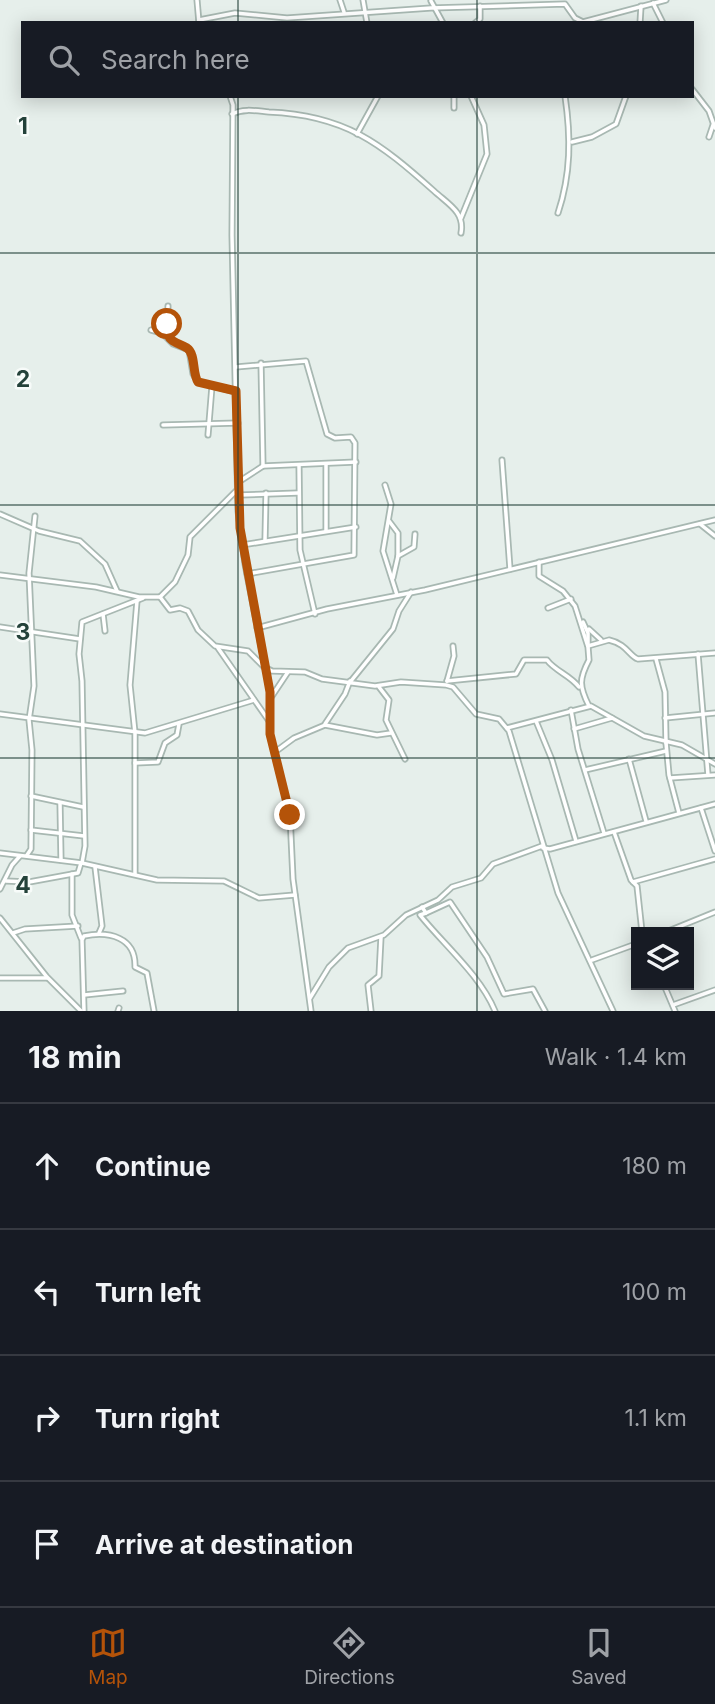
<!DOCTYPE html>
<meta charset="utf-8">
<style>
:root{--surface:#171b24;--page:#20242c;--text:#f1f3f6;--muted:#9ea1a6;--line:#363941;--accent:#b45309}
body{margin:0;font-family:Inter,sans-serif;background:var(--page);color:var(--text)}
.controls{position:absolute;right:21px;bottom:21px;display:grid;overflow:hidden;border-radius:0px;box-shadow:0 4px 18px #0003}
.controls button{width:63px;height:63px;display:grid;place-items:center;padding:0;border:0;border-bottom:2px solid var(--line);background:var(--surface);color:var(--text);font:35px sans-serif}
.stop{position:absolute;width:21px;height:21px;margin:-16px;border:5px solid #b45309;border-radius:50%;background:#fff}
.stop.end{background:#b45309;border-color:#fff;box-shadow:0 2px 7px #0008}
.list{margin:0;padding:0;list-style:none}
h2{display:flex;justify-content:space-between;align-items:center;height:91px;margin:0;padding:0 28px;font-size:30px}
h2 small{font-size:23px;font-weight:400;color:var(--muted)}
.list li{display:grid;grid-template-columns:46px 1fr auto;gap:21px;align-items:center;box-sizing:border-box;height:126px;padding:0 28px;border-top:2px solid var(--line)}
.list b{display:block;font-size:26px;white-space:nowrap}
.list em{font-size:23px;font-style:normal;color:var(--muted)}
.icon{flex:none;width:38px;height:38px;fill:none;stroke:currentColor;stroke-width:2;stroke-linecap:round;stroke-linejoin:round}
.map{position:relative;flex:none;width:715px;height:1011px;overflow:hidden}
.search{position:absolute;background:var(--surface);box-shadow:0 4px 18px #0003;left:21px;right:21px;top:21px;height:77px;display:flex;align-items:center;gap:18px;box-sizing:border-box;padding:0 24px;border-radius:0px;color:var(--muted);font-size:26px}
.sheet{height:595px;background:var(--surface)}
nav{display:flex;justify-content:space-around;align-items:center;box-sizing:border-box;height:98px;border-top:2px solid var(--line);background:var(--surface);font-size:19px;color:var(--muted)}
nav a{display:grid;justify-items:center;gap:4px}
nav .on{color:var(--accent)}
.map>svg:first-child{display:block}
.lines{fill:none;stroke-linecap:round;stroke-linejoin:round}
.minor-casing{stroke:#a8b8b2;stroke-width:7}
.minor{stroke:#fff;stroke-width:3.5}
.route{stroke:#b45309;stroke-width:9}
.grid{fill:none;stroke:#24423a;stroke-width:2;stroke-opacity:0.55}
.grid-label{font-size:23px;text-anchor:middle;font-weight:bold;fill:#24423a;stroke:#f7fbf9;stroke-width:5;stroke-linejoin:round;paint-order:stroke}
</style>
<div class="map">
<svg width="715" height="1011" viewBox="0 0 715 1011">
<rect width="100%" height="100%" fill="#e6efeb"/>
<g class="lines">
<g class="minor-casing">
<g id="minor">
<polyline points="197,0 199,23"/>
<polyline points="340,0 344,12"/>
<polyline points="363,0 367,23"/>
<polyline points="431,1 443,23"/>
<polyline points="653,3 663,23"/>
<polyline points="199,20 235,13 287,18 431,8 565,4 575,18 583,22 666,0"/>
<polyline points="475,23 480,19 480,6"/>
<polyline points="640,23 641,6"/>
<polyline points="692,89 709,111 715,128"/>
<polyline points="230,96 233,105 232,235 238,511 245,564 270,692 270,736 290,815 293,879 311,1011"/>
<polyline points="454,96 454,108"/>
<path d="M232 114C244 108 257 111 269 112 345 115 380 143 434 191 448 204 465 212 461 233"/>
<polyline points="357,134 378,96"/>
<polyline points="709,137 713,125"/>
<polyline points="572,142 592,137 616,124 626,96"/>
<path d="M558 213C571 174 571 137 565 96"/>
<polyline points="461,218 487,154 484,125 471,96"/>
<polyline points="151,330 162,333 173,344 189,350 193,374 198,382 236,392"/>
<polyline points="167,335 168,306"/>
<polyline points="261,363 263,466"/>
<polyline points="236,367 306,361 327,434 335,438 351,437 355,443 354,555 247,574"/>
<polyline points="163,425 238,423"/>
<polyline points="208,435 212,386"/>
<polyline points="502,460 510,569"/>
<polyline points="299,465 300,550 315,614"/>
<polyline points="326,465 326,531"/>
<polyline points="240,481 263,466 356,462"/>
<polyline points="385,485 391,504 383,551 397,595"/>
<polyline points="239,495 298,493"/>
<polyline points="0,514 39,531 80,541 105,564 117,591"/>
<polyline points="389,521 398,533 398,556"/>
<polyline points="700,524 715,536"/>
<polyline points="265,540 266,493"/>
<polyline points="242,545 356,527"/>
<path d="M539 562V576L563 591 575 606 588 647 589 660C579 679 579 686 589 706"/>
<polyline points="0,575 96,587 139,597 160,597 170,610 180,608 188,611 198,630 215,646 248,651 264,667 272,671 305,672 322,679 375,686 401,682 446,685 453,687 476,714 499,719 509,731 558,893 613,1011"/>
<polyline points="393,578 398,556 414,547 415,534"/>
<polyline points="160,597 175,582 188,555 190,537 238,489"/>
<polyline points="548,608 571,599"/>
<polyline points="103,614 105,631"/>
<polyline points="583,622 588,633 588,644"/>
<polyline points="0,627 80,639"/>
<polyline points="257,628 327,609 425,590 715,520"/>
<polyline points="589,629 601,640"/>
<path d="M588 646 609 640C627 644 629 656 638 659L715 653"/>
<polyline points="218,648 269,721"/>
<polyline points="698,654 708,775"/>
<polyline points="656,659 665,692 666,743"/>
<polyline points="351,681 393,629 399,611 411,592"/>
<path d="M447 681 516 674 524 660H547C555 671 570 675 579 687"/>
<polyline points="447,681 454,656 453,646"/>
<polyline points="379,687 389,700 386,720 405,759"/>
<polyline points="272,696 288,672"/>
<polyline points="571,710 578,749 604,833"/>
<polyline points="0,714 145,733 254,700"/>
<polyline points="665,718 715,713"/>
<polyline points="536,721 552,760 576,841"/>
<polyline points="325,724 345,694 350,681"/>
<polyline points="507,728 591,706 644,736 682,745 715,764"/>
<polyline points="574,729 612,718"/>
<polyline points="666,743 669,775 679,813"/>
<polyline points="275,752 294,738 325,725 377,735 391,733"/>
<polyline points="629,759 646,821"/>
<polyline points="135,763 158,762 165,743 177,735 179,724"/>
<polyline points="585,770 666,751"/>
<polyline points="670,778 715,775"/>
<polyline points="31,796 83,807"/>
<polyline points="60,803 61,860"/>
<polyline points="701,808 715,851"/>
<polyline points="31,830 84,836"/>
<polyline points="614,832 631,880 637,886 642,932"/>
<polyline points="543,848 550,849 715,804"/>
<polyline points="0,853 82,863 157,880 224,881 259,898 295,895"/>
<polyline points="27,855 31,849 32,750 29,720 34,686 29,573 35,516"/>
<polyline points="82,863 85,846 82,681 79,654 82,622 143,598"/>
<polyline points="95,867 102,926 99,933"/>
<polyline points="72,874 72,915 81,938"/>
<polyline points="135,874 135,733 130,685 137,601"/>
<polyline points="6,881 29,882 78,873 81,863"/>
<polyline points="633,882 715,859"/>
<polyline points="0,889 12,865 20,856"/>
<path d="M422 907 426 913 420 915C444 945 480 975 495 1011"/>
<polyline points="426,913 450,902 487,957 504,994 533,989 545,1011"/>
<polyline points="0,918 47,977 81,1011"/>
<polyline points="666,932 715,912"/>
<polyline points="13,933 25,929 78,926"/>
<polyline points="592,960 636,944"/>
<polyline points="0,978 47,978"/>
<polyline points="664,985 675,1011"/>
<polyline points="84,995 123,991"/>
<polyline points="310,998 329,967 348,948 384,935 406,915 438,900 452,887 481,878 493,864 542,846"/>
<polyline points="673,1005 715,990"/>
<path d="M84 1011 82 940 84 936C109 931 136 937 135 967L147 973 154 1011"/>
<polyline points="118,1011 119,1008"/>
<polyline points="371,1011 368,985 379,976 381,937"/>
</g>
</g>
<use href="#minor" class="minor"/>
</g>
<g class="lines">
<path class="route" d="M167 324C166 343 175 341 187 348 196 354 192 373 198 382L236 391 240 528 270 692V734L290 815"/>
</g>
<path class="grid" d="M238 0V23M477 0V23M238 96V1011M477 96V1011M0 253H715M0 505H715M0 758H715"/>
<g class="grid-label">
<text x="23" y="134">1</text>
<text x="23" y="387">2</text>
<text x="23" y="640">3</text>
<text x="23" y="893">4</text>
</g>
</svg>
<div class="controls">
<button><svg class="icon" aria-label="layers" viewBox="0 0 24 24"><path d="M12 4l9 5-9 5-9-5zM3 14l9 5 9-5"/></svg></button>
</div>
<div class="stop" style="left:167px;top:324px"></div>
<div class="stop end" style="left:290px;top:815px"></div>
<div class="search"><svg class="icon" aria-label="search" viewBox="0 0 24 24"><circle cx="10" cy="10" r="6"/><path d="M15 15l6 6"/></svg>Search here</div>
</div>
<section class="sheet">
<h2>18 min<small>Walk · 1.4 km</small></h2>
<ul class="list">
<li><svg class="icon" aria-label="ahead" viewBox="0 0 24 24"><path d="M12 20V5M6 11l6-6 6 6"/></svg><div><b>Continue</b></div><em>180 m</em></li>
<li><svg class="icon" aria-label="left" viewBox="0 0 24 24"><path d="M17 20v-9H6M10 6l-5 5 5 5"/></svg><div><b>Turn left</b></div><em>100 m</em></li>
<li><svg class="icon" aria-label="right" viewBox="0 0 24 24"><path d="M7 20v-9h11M14 6l5 5-5 5"/></svg><div><b>Turn right</b></div><em>1.1 km</em></li>
<li><svg class="icon" aria-label="arrive" viewBox="0 0 24 24"><path d="M6 21V4h12l-3 4 3 4H6"/></svg><div><b>Arrive at destination</b></div></li>
</ul>
</section>
<nav>
<a class="on"><svg class="icon" aria-label="map" viewBox="0 0 24 24"><path d="M3 6l6-2 6 2 6-2v14l-6 2-6-2-6 2zM9 4v14M15 6v14"/></svg>Map</a>
<a><svg class="icon" aria-label="directions" viewBox="0 0 24 24"><path d="M12 3l9 9-9 9-9-9zM9 14v-3h6M13 9l2 2-2 2"/></svg>Directions</a>
<a><svg class="icon" aria-label="saved" viewBox="0 0 24 24"><path d="M7 4h10v16l-5-4-5 4z"/></svg>Saved</a>
</nav>
